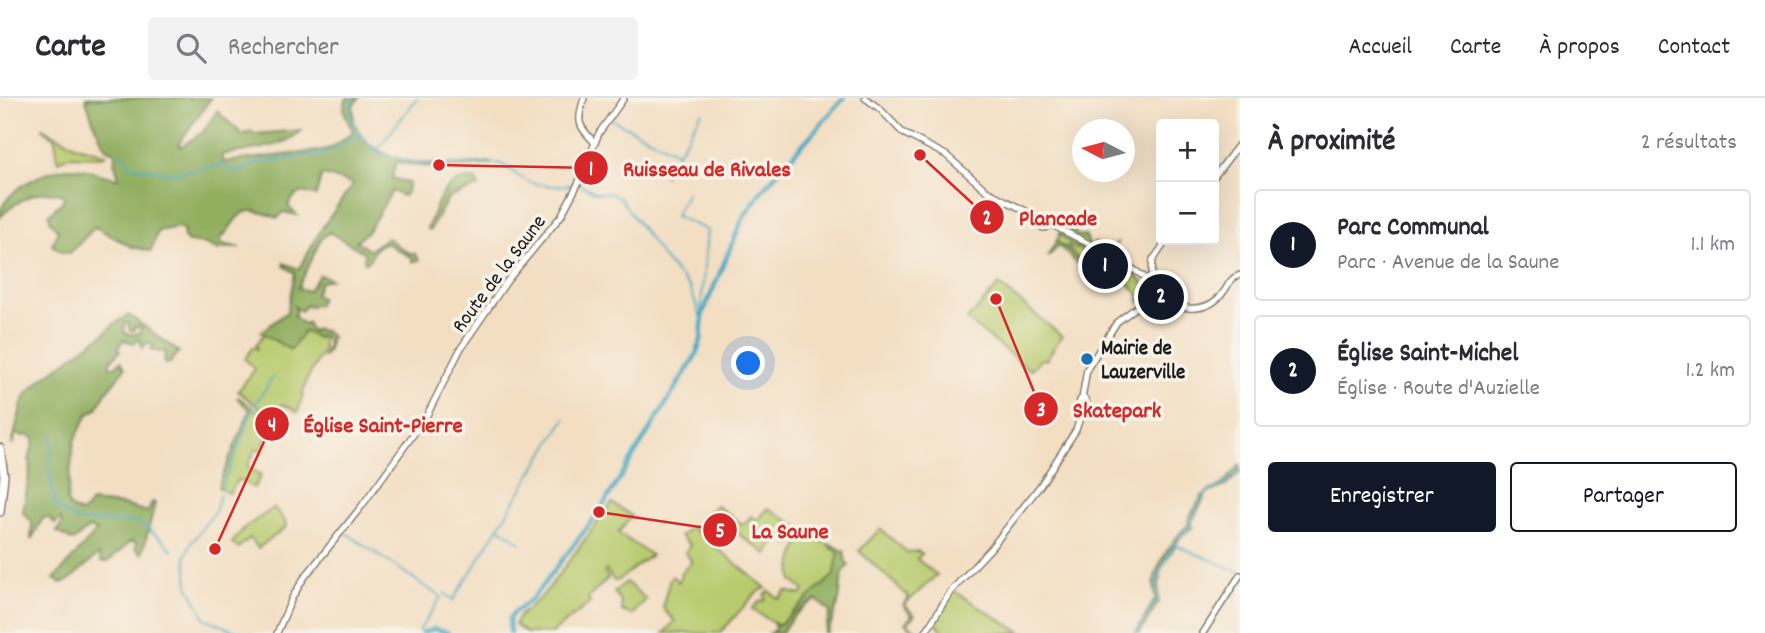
<!DOCTYPE html>
<html lang="fr">
<meta charset="utf-8">
<style>
:root{--surface:#fff;--page:#f2f2f3;--text:#2b2b33;--muted:#7c7c81;--line:#e1e1e2;--accent:#111827}
body{margin:0;font-family:Dekko,sans-serif;background:var(--page);color:var(--text)}
.controls{position:absolute;right:21px;top:21px;display:grid;overflow:hidden;border-radius:7px;box-shadow:0 7px 28px #0002}
.controls button{width:63px;height:63px;display:grid;place-items:center;padding:0;border:0;border-bottom:2px solid var(--line);background:var(--surface);color:var(--text);font:35px sans-serif}
.compass{position:absolute;left:1072px;top:21px;width:63px;height:63px;border-radius:50%;background:var(--surface);box-shadow:0 7px 28px #0002;rotate:276deg}
.you{position:absolute;left:749px;top:266px;width:24px;height:24px;margin:-18px;border:5px solid #fff;border-radius:50%;background:#1a73e8;box-shadow:0 0 0 10px #1a73e833}
.badge{display:grid;place-items:center;width:46px;height:46px;border-radius:50%;background:var(--accent);color:#fff;font-size:23px;font-weight:700}
.pin{position:absolute;translate:-50% -50%;border:4px solid #fff;box-shadow:0 2px 7px #0006}
.list{margin:0;padding:0;list-style:none}
h2{display:flex;justify-content:space-between;align-items:center;height:91px;margin:0;padding:0 28px;font-size:30px}
h2 small{font-size:23px;font-weight:400;color:var(--muted)}
.list li{display:grid;grid-template-columns:46px 1fr auto;gap:21px;align-items:center;box-sizing:border-box;height:112px;margin:0 14px 14px;padding:0 14px;border:2px solid var(--line);border-radius:7px}
.list b{display:block;font-size:26px;white-space:nowrap}
.list p{margin:0;font-size:23px;white-space:nowrap;color:var(--muted)}
.list em{font-size:23px;font-style:normal;color:var(--muted)}
.actions{display:flex;gap:14px;padding:21px 28px}
.actions a{flex:1;padding:16px 0;border:2px solid var(--accent);border-radius:7px;text-align:center;font-size:24px;color:var(--accent)}
.actions .main{background:var(--accent);color:#fff}
.icon{flex:none;width:38px;height:38px;fill:none;stroke:currentColor;stroke-width:2;stroke-linecap:round;stroke-linejoin:round}
.map{position:relative;flex:none;width:1240px;height:535px;overflow:hidden}
header{display:flex;align-items:center;gap:42px;box-sizing:border-box;height:98px;padding:0 35px;background:var(--surface);border-bottom:2px solid var(--line)}
header strong{font-size:33px}
nav{display:flex;gap:38px;margin-inline-start:auto;font-size:24px}
.search{width:490px;height:63px;background:var(--page);display:flex;align-items:center;gap:18px;box-sizing:border-box;padding:0 24px;border-radius:7px;color:var(--muted);font-size:26px}
main{display:flex}
aside{flex:1;background:var(--surface)}
.map>svg:first-child{display:block}
.green{fill:#b9cb6e;stroke:#6a7445;stroke-width:2}
.forest{fill:#92af61;stroke:#57663e;stroke-width:2}
.lines{fill:none;stroke-linecap:round;stroke-linejoin:round}
.stream{stroke:#44a9c3;stroke-width:2}
.river{stroke:#44a9c3;stroke-width:4.5}
.secondary-casing{stroke:#887d6f;stroke-width:8}
.primary-casing{stroke:#887d6f;stroke-width:10}
.secondary{stroke:#fff;stroke-width:5}
.primary{stroke:#fff;stroke-width:7}
.poi-dot{fill:#1f6fb2;stroke:#f7f3e8;stroke-width:2.5}
.labels{text-anchor:middle;stroke-width:7;stroke-linejoin:round;paint-order:stroke}
.street-label{font-size:21px;fill:#1c1c1c;stroke:#f7f3e8}
.poi-label{font-size:21px;font-weight:bold;fill:#1c1c1c;stroke:#f7f3e8;text-anchor:start}
.leader{fill:none;stroke:#d62828;stroke-width:2.5}
.callout-dot{fill:#d62828;stroke:#f7f3e8;stroke-width:2.5}
.mark-label{font-size:21px;text-anchor:middle;font-weight:bold;fill:#fff}
.callout-label{font-size:23px;text-anchor:middle;font-weight:bold;fill:#d62828;stroke:#f7f3e8;stroke-width:7;stroke-linejoin:round;paint-order:stroke}
</style>
<header>
<strong>Carte</strong>
<div class="search"><svg class="icon" aria-label="search" viewBox="0 0 24 24"><circle cx="10" cy="10" r="6"/><path d="M15 15l6 6"/></svg>Rechercher</div>
<nav><a>Accueil</a><a>Carte</a><a>À propos</a><a>Contact</a></nav>
</header>
<main>
<div class="map">
<svg width="1240" height="535" viewBox="0 0 1240 535">
<rect width="100%" height="100%" fill="#f7f3e8"/>
<filter id="ink" filterUnits="userSpaceOnUse"><feTurbulence type="fractalNoise" baseFrequency=".0143" numOctaves="2"/><feDisplacementMap in="SourceGraphic" scale="14" xChannelSelector="R" yChannelSelector="G"/><feConvolveMatrix kernelMatrix="1 2 1 2 8 2 1 2 1" color-interpolation-filters="sRGB"/></filter>
<filter id="wash" filterUnits="userSpaceOnUse"><feTurbulence type="fractalNoise" baseFrequency=".00686" numOctaves="4" result="noise"/><feDisplacementMap in="SourceGraphic" scale="28" xChannelSelector="R" yChannelSelector="G"/><feGaussianBlur stdDeviation="1.57" result="paint"/><feColorMatrix in="noise" values="0 0 0 0 0 0 0 0 0 0 0 0 0 0 0 0 0 1.4 0 .05"/><feComposite in="paint" operator="in"/></filter>
<g filter="url(#wash)">
<rect width="100%" height="100%" fill="#f3dec2"/>
<g class="green">
<polygon points="42,30 77,48 106,56 103,59 69,58 58,63 55,41"/>
<path d="M1061 133C1090 148 1130 161 1147 191L1145 201 1139 204V196C1123 184 1125 165 1103 186L1057 144Z"/>
<polygon points="999,187 1062,238 1046,262 1041,261 1030,272 967,222"/>
<polygon points="304,233 323,241 323,253 307,281 298,314 282,306 272,320 238,293 255,271 245,261 253,249 257,251 256,247 264,236 290,252"/>
<polygon points="238,299 272,324 261,353 256,351 247,369 261,377 254,390 238,381 229,396 218,389 250,312 237,300"/>
<path d="M612 405 632 418 618 435 651 457 617 483H614L606 472 604 474 608 480 588 500 590 505 552 535H526L515 527C517 515 536 506 544 496 568 466 589 435 612 405Z"/>
<polygon points="716,407 743,427 751,418 758,422 768,410 802,431 791,446 779,437 767,456 708,415"/>
<polygon points="274,410 285,423 286,429 258,450 250,440 238,450 232,445 244,430"/>
<polygon points="691,429 766,490 756,495 720,535 664,535 675,523 664,512 663,507 670,480 672,478 679,484 681,475 692,463 685,455 690,447 680,438"/>
<polygon points="880,431 907,454 919,453 922,456 917,461 937,477 904,507 915,517 907,525 921,535 917,535 905,525 912,518 903,507 909,499 859,453"/>
<path d="M806 433 839 454 834 477 778 528 752 511 761 502 764 503 766 500 764 497 769 493 779 501 786 493 801 497 804 492 792 483C790 468 797 447 806 433Z"/>
<polygon points="626,484 646,501 632,517 622,513 621,504 614,494"/>
<polygon points="954,493 1022,535 944,535 935,523 943,507"/>
</g>
<g class="forest">
<path d="M86 0H211L179 45 180 49 203 34 217 13 243 37 251 33 254 36 302 32C283 51 247 52 222 57V64L319 53 331 50 352 35V30C346 22 341 9 347 0H359L353 7C354 12 353 18 354 23 369 73 451 67 490 64L491 66C456 71 430 71 396 64L392 80 409 85 406 96 403 98 392 93 368 133 356 143 369 152 387 140 407 154 415 156 419 162 412 164V160C404 154 395 152 387 145 374 146 373 157 367 165L364 163 365 155 329 134 321 141 298 190 308 193 320 177 331 181 320 184 315 197 321 200 318 207 314 206 311 209 306 207 301 213 294 208 296 213 294 218 303 226 308 224 310 231 314 233 316 231 327 234 331 239 328 253 323 260 328 246 326 240 321 237 317 240 304 233 291 252 261 234 287 214 295 175 284 168V165L299 171 322 130 353 86 324 77 321 79 316 98C301 92 295 94 288 108L297 117 283 114 278 120C238 105 243 115 220 142L223 146 240 150H222L218 152 206 146 188 144 184 140 183 131 178 129 158 133 151 153 132 149 95 129 70 155 63 154 52 147 58 133 50 122 49 116 63 103 64 97C39 88 18 102 0 119 0 93 49 69 72 70 89 70 103 79 119 80L114 63 116 58 114 53C110 52 108 53 105 48 100 42 87 8 86 0Z"/>
<path d="M467 81 476 82 479 89 448 100 430 132 427 131C437 108 440 85 467 81Z"/>
<polygon points="1071,130 1074,130 1076,137 1086,138 1090,149 1095,145 1106,149 1104,151 1107,153 1117,145 1114,154 1122,159 1115,167 1117,169 1110,174 1107,166 1109,161 1105,162 1096,154 1082,155 1081,150 1076,151 1079,146 1077,145 1069,152 1102,183 1099,186 1059,148 1047,159 1057,142 1060,147 1067,150 1070,142 1065,142 1063,137 1059,138 1059,135"/>
<path d="M129 217 141 226 139 230 135 228V232L132 233 129 231V225H125L124 235 134 237 140 234 143 227 179 254 170 265 164 266 165 253 160 254 150 252 153 247 148 244 142 250 140 241 134 245 123 242 118 250 120 253 110 264V269H115L121 263 125 270 105 296 96 312 88 316 74 343 67 403 70 409 80 415 84 413 91 404 123 407 148 414 152 404 155 405C151 422 147 438 142 456L135 450 136 445 131 443 108 464H101L99 456 68 483 61 485 54 481 97 433 89 430 73 443 57 434 62 426 61 421 55 426 49 420H43L31 442 32 424 23 415 31 365 29 363 34 341 27 337 23 338 15 336 14 345 12 346 22 305 28 294 42 281 107 233 115 225Z"/>
<path d="M1240 367V374L1226 388 1207 395 1192 423 1193 429 1181 438 1160 473 1158 505 1140 535H1136L1155 501C1156 494 1153 491 1154 485 1155 468 1176 437 1188 427L1189 420 1202 398 1224 385Z"/>
<path d="M830 446 844 453 846 464 849 467C837 477 843 495 837 509 834 517 831 526 828 535H825L830 514 817 502C805 506 787 523 782 535H770L775 531 773 524 778 528 834 477 839 454 831 450Z"/>
</g>
<g class="lines">
<g class="stream">
<path d="M352 0 351 18 357 33 378 55 427 67 499 65C511 69 512 75 521 80 538 90 558 89 576 86"/>
<polyline points="613,22 677,54"/>
<polyline points="377,52 417,0"/>
<polyline points="118,55 123,56 131,68 171,75 223,67 237,75 256,65 329,55 358,37"/>
<polyline points="664,78 702,14"/>
<polyline points="581,87 597,95 610,95 620,100 663,160 690,190 702,223"/>
<polyline points="687,94 675,118 707,132 701,212"/>
<polyline points="702,214 703,215"/>
<polyline points="255,307 273,279"/>
<polyline points="53,337 49,370 55,408 78,423 139,424 165,444 173,453"/>
<polyline points="221,392 253,311"/>
<polyline points="500,430 521,445"/>
<polyline points="346,435 441,499"/>
<polyline points="1173,446 1240,474"/>
<polyline points="186,458 190,447 216,412 220,396"/>
<polyline points="186,460 188,487 205,520 239,535"/>
<path d="M444 495 453 502C492 442 527 381 565 321"/>
<polyline points="419,533 441,499"/>
<polyline points="1138,535 1159,499 1156,487 1159,474 1168,460 1175,443 1189,429 1198,406 1207,394 1224,387 1240,370"/>
</g>
<g class="river">
<polyline points="422,535 434,531 448,535"/>
<polyline points="510,535 509,521 513,515 532,501 599,414 696,257 701,242 703,215 743,120 762,92 844,0"/>
</g>
</g>
</g>
<g filter="url(#ink)">
<g class="lines">
<g class="secondary-casing">
<g id="secondary">
<path d="M584 0C577 25 577 26 595 45"/>
<polyline points="865,0 880,11 903,35 946,57 987,93 1043,122"/>
<polyline points="1214,79 1240,45"/>
<circle cx="1044" cy="126" r="4"/>
<polyline points="1048,125 1119,161 1147,181 1152,181"/>
<polyline points="1153,162 1167,142"/>
<path d="M1150 199C1176 209 1206 221 1225 192 1230 184 1231 180 1240 177"/>
<circle cx="1083" cy="304" r="3.5"/>
<polyline points="1082,301 1087,271 1117,224 1150,199 1153,161"/>
<polyline points="277,535 292,500 304,480 361,409 426,319 461,250 507,183 561,118 578,86 599,35 624,0"/>
<polyline points="925,535 951,493 991,450 1040,388 1076,332 1084,308"/>
<polyline points="1203,535 1240,477"/>
</g>
</g>
<g class="primary-casing">
<polyline id="primary" points="0,350 4,378 0,414"/>
</g>
<use href="#secondary" class="secondary"/>
<use href="#primary" class="primary"/>
</g>
</g>
<circle class="poi-dot" cx="1087" cy="261" r="7"/>
<g class="labels">
<g class="street-label">
<text transform="translate(498 175) rotate(-53)" y="7">Route de la Saune</text>
</g>
<g class="poi-label">
<text x="1101" y="256">Mairie de<tspan x="1101" dy="24">Lauzerville</tspan></text>
</g>
</g>
<path class="leader" d="M439 67L591 70M920 57L987 119M996 201L1041 311M215 451L272 326M599 414L720 432"/>
<g class="callout-dot">
<circle cx="439" cy="67" r="7"/>
<circle cx="920" cy="57" r="7"/>
<circle cx="996" cy="201" r="7"/>
<circle cx="215" cy="451" r="7"/>
<circle cx="599" cy="414" r="7"/>
<circle cx="591" cy="70" r="18"/>
<circle cx="987" cy="119" r="18"/>
<circle cx="1041" cy="311" r="18"/>
<circle cx="272" cy="326" r="18"/>
<circle cx="720" cy="432" r="18"/>
</g>
<g class="mark-label">
<text x="591" y="77">1</text>
<text x="987" y="126">2</text>
<text x="1041" y="318">3</text>
<text x="272" y="333">4</text>
<text x="720" y="439">5</text>
</g>
<g class="callout-label">
<text x="707" y="78">Ruisseau de Rivales</text>
<text x="1058" y="127">Plancade</text>
<text x="1117" y="319">Skatepark</text>
<text x="383" y="334">Église Saint-Pierre</text>
<text x="790" y="440">La Saune</text>
</g>
</svg>
<div class="controls">
<button>+</button>
<button>−</button>
</div>
<svg class="compass" viewBox="-18 -18 36 36"><path d="M0-13l5 13h-10z" fill="#e53935"/><path d="M0 13l5-13h-10z" fill="#7c7c81"/></svg>
<div class="you"></div>
<div class="pin badge" style="left:1105px;top:168px">1</div>
<div class="pin badge" style="left:1161px;top:199px">2</div>
</div>
<aside>
<h2>À proximité<small>2 résultats</small></h2>
<ul class="list">
<li><span class="badge">1</span><div><b>Parc Communal</b><p>Parc · Avenue de la Saune</p></div><em>1.1 km</em></li>
<li><span class="badge">2</span><div><b>Église Saint-Michel</b><p>Église · Route d'Auzielle</p></div><em>1.2 km</em></li>
</ul>
<div class="actions"><a class="main">Enregistrer</a><a>Partager</a></div>
</aside>
</main>
